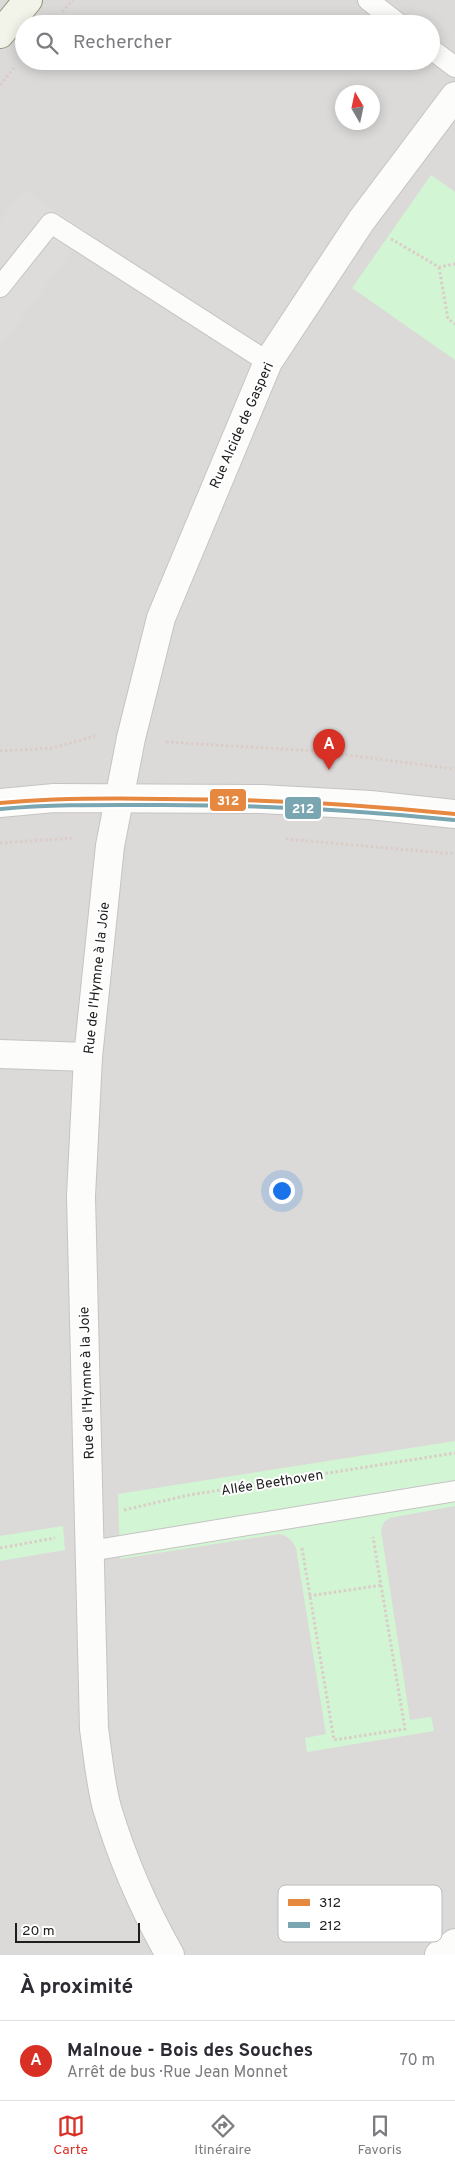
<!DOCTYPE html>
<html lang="fr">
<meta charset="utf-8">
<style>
:root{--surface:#fff;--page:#f7f7f7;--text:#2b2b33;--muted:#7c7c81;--line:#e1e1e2;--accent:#d93025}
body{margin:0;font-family:Overpass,sans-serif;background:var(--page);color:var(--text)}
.compass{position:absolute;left:335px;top:85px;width:45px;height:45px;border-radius:50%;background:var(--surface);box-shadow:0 2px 12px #0003;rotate:351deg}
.scale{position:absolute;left:15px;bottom:12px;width:125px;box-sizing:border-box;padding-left:5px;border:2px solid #1e1e1e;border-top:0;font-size:14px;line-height:18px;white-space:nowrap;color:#1e1e1e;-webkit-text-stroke:4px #fff;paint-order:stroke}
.you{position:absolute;left:281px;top:1190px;width:18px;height:18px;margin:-12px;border:4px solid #fff;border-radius:50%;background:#1a73e8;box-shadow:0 0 0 8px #1a73e833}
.badge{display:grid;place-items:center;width:32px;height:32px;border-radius:50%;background:var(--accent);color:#fff;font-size:16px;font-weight:700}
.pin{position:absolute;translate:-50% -41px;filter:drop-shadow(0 1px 2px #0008)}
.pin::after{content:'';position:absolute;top:26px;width:18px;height:15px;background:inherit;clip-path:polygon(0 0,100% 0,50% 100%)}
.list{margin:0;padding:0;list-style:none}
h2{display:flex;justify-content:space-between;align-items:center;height:65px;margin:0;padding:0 20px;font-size:21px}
h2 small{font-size:16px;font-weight:400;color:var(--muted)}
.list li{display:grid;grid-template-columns:32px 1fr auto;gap:15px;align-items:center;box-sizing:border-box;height:80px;padding:0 20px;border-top:1px solid var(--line)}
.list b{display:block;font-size:19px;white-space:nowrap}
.list p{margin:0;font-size:16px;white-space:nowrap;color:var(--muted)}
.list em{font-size:16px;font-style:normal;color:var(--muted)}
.icon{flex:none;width:28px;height:28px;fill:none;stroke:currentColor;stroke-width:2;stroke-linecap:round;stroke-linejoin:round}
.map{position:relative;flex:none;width:455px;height:1955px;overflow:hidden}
.search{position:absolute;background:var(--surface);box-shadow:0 2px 12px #0003;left:15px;right:15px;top:15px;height:55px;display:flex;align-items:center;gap:12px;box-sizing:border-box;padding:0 18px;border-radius:28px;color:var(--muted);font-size:19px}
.sheet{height:145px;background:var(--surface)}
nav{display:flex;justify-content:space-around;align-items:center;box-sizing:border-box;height:70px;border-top:1px solid var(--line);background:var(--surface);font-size:14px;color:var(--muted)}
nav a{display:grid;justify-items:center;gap:2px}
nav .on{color:var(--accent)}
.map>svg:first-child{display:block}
.residential{fill:#dcdad8;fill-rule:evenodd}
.park{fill:#d2f5d3}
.parking{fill:#dddcda}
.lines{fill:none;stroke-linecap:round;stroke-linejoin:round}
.service-casing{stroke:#c5c4c2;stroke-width:22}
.minor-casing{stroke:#c5c4c2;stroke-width:30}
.tertiary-casing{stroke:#c5c4c2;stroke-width:30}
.secondary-casing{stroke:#95977e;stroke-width:30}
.path{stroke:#dbccc9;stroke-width:3;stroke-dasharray:2.5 2.5;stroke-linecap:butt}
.service{stroke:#fcfcfb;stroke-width:20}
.minor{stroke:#fcfcfb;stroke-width:28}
.tertiary{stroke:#fcfcfb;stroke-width:28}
.secondary{stroke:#f3f4e9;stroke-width:28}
.bus-1-casing{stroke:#fff;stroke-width:8}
.bus-2-casing{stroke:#fff;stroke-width:8}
.bus-1{stroke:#e78840;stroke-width:4}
.bus-2{stroke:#7aa6b1;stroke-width:4}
.labels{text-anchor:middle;stroke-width:4;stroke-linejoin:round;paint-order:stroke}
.street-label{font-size:14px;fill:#1e1e1e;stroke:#fff}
.key{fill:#fff;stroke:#bcbcbc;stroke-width:1}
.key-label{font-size:14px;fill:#1e1e1e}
.line-badge{stroke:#fff;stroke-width:2}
.badge-label{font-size:14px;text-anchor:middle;font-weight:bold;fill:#fff}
</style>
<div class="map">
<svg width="455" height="1955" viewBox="0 0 455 1955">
<rect width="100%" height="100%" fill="#edebe6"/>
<path class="residential" d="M0 0H455V1955H0ZM24 24H431V61H24ZM342 92H372V122H342Z"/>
<g class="park">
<polygon points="431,175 455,192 455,360 352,288"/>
<path d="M455 1441V1506L390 1518 384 1522 381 1530 410 1720 431 1717 434 1731 307 1752 305 1738 326 1734 296 1548C292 1540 288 1536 279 1534L120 1559 118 1494Z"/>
<polygon points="63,1526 65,1550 0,1561 0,1536"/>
</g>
<polygon class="parking" points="24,190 87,231 0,348 0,221"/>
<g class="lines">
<g class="service-casing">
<g id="service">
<polyline points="368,0 399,24"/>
<polyline points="431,49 455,67"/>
<polyline points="0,287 51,223 268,362"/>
<polyline points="90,1551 455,1491"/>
</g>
</g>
<g class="minor-casing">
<g id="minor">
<polyline points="0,1054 88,1057"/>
<path d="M170 1955C144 1909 122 1858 107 1808 100 1782 98 1755 94 1729L81 1196 88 1057 110 846 131 738 161 618 268 362 361 221 455 96"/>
<polyline points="439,1955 455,1943"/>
</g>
</g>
<g class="tertiary-casing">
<polyline id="tertiary" points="0,803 54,798 261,799 370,805 455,814"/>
</g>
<g class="secondary-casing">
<polyline id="secondary" points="0,34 28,0"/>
</g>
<g class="path">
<polyline points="62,12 73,0"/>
<polyline points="0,85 14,68"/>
<polyline points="391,239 439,267 455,264"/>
<polyline points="439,267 448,319 455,324"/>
<polyline points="166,742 316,751 455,769"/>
<polyline points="0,751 53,748 95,736"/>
<polyline points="286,839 455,854"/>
<polyline points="0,843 75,838"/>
<polyline points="124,1510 189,1495 455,1453"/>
<polyline points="0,1548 55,1538"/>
<polyline points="302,1548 334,1740 405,1729 373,1537"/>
<polyline points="309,1596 382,1585"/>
</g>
<use href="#service" class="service"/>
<use href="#minor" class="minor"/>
<use href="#tertiary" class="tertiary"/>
<use href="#secondary" class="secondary"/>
<g class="bus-1-casing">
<path id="bus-1" d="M0 803C55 798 108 798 163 799 261 799 358 804 455 814"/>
</g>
<g class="bus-2-casing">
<path id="bus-2" d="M1 809C55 804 109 805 163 805 261 805 357 810 454 820"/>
</g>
<use href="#bus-1" class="bus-1"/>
<use href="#bus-2" class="bus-2"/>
</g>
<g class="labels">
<g class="street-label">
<text transform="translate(241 425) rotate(-66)" y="5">Rue Alcide de Gasperi</text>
<text transform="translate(96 978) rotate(-84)" y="5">Rue de l'Hymne à la Joie</text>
<text transform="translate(86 1383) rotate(-92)" y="5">Rue de l'Hymne à la Joie</text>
<text transform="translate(272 1482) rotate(-9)" y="5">Allée Beethoven</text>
</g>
</g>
<rect x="278" y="1885" width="164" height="57" rx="8" class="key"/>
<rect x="288" y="1899" width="22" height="7" fill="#e78840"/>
<rect x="288" y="1922" width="22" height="6" fill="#7aa6b1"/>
<g class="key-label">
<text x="319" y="1907">312</text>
<text x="319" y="1930">212</text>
</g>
<g class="line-badge">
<rect x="209" y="788" width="38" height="24" rx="5" fill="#e78840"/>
<rect x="284" y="796" width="38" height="24" rx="5" fill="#7aa6b1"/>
</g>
<g class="badge-label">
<text x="228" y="805">312</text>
<text x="303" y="813">212</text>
</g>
</svg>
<svg class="compass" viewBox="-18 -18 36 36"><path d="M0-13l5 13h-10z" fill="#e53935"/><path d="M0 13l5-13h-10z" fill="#7c7c81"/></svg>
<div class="scale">20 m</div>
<div class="you"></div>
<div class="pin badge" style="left:329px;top:770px">A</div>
<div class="search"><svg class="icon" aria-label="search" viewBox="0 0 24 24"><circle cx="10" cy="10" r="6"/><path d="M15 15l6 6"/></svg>Rechercher</div>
</div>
<section class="sheet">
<h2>À proximité<small></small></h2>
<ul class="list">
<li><span class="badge">A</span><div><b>Malnoue - Bois des Souches</b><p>Arrêt de bus · Rue Jean Monnet</p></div><em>70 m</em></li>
</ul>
</section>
<nav>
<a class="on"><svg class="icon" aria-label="map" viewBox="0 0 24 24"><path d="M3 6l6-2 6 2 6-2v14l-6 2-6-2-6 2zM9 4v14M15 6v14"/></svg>Carte</a>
<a><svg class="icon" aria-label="directions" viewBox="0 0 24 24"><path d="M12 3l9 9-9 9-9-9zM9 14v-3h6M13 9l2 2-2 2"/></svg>Itinéraire</a>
<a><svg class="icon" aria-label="saved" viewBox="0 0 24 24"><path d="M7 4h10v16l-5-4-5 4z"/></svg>Favoris</a>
</nav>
